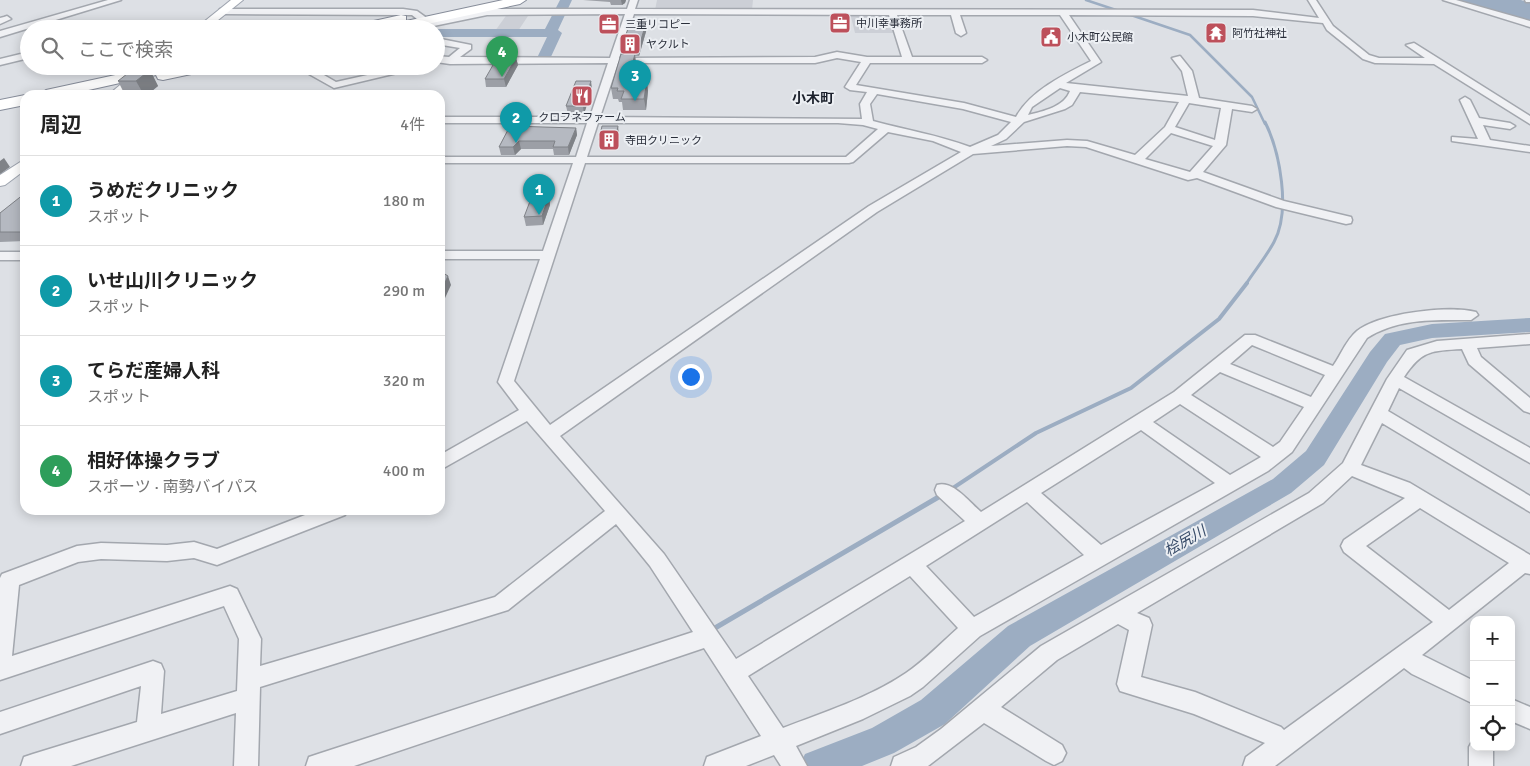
<!DOCTYPE html>
<html lang="ja">
<meta charset="utf-8">
<style>
:root{--surface:#fff;--page:#f2f2f2;--text:#222;--muted:#767676;--line:#e0e0e0;--accent:#bd505b}
body{margin:0;font-family:Signika,"Noto Sans JP",sans-serif;background:var(--page);color:var(--text)}
.controls{position:absolute;right:15px;bottom:15px;display:grid;overflow:hidden;border-radius:10px;box-shadow:0 2px 12px #0003}
.controls button{width:45px;height:45px;display:grid;place-items:center;padding:0;border:0;border-bottom:1px solid var(--line);background:var(--surface);color:var(--text);font:25px sans-serif}
.you{position:absolute;left:690px;top:376px;width:18px;height:18px;margin:-12px;border:4px solid #fff;border-radius:50%;background:#1a73e8;box-shadow:0 0 0 8px #1a73e833}
.badge{display:grid;place-items:center;width:32px;height:32px;border-radius:50%;background:var(--accent);color:#fff;font-size:16px;font-weight:700}
.pin{position:absolute;translate:-50% -41px;filter:drop-shadow(0 1px 2px #0008)}
.pin::after{content:'';position:absolute;top:26px;width:18px;height:15px;background:inherit;clip-path:polygon(0 0,100% 0,50% 100%)}
.list{margin:0;padding:0;list-style:none}
h2{display:flex;justify-content:space-between;align-items:center;height:65px;margin:0;padding:0 20px;font-size:21px}
h2 small{font-size:16px;font-weight:400;color:var(--muted)}
.list li{display:grid;grid-template-columns:32px 1fr auto;gap:15px;align-items:center;box-sizing:border-box;height:90px;padding:0 20px;border-top:1px solid var(--line)}
.list b{display:block;font-size:19px;white-space:nowrap}
.list p{margin:0;font-size:16px;white-space:nowrap;color:var(--muted)}
.list em{font-size:16px;font-style:normal;color:var(--muted)}
.icon{flex:none;width:28px;height:28px;fill:none;stroke:currentColor;stroke-width:2;stroke-linecap:round;stroke-linejoin:round}
.map{position:relative;flex:none;width:1530px;height:766px;overflow:hidden}
.search{position:absolute;background:var(--surface);box-shadow:0 2px 12px #0003;left:20px;top:20px;width:425px;height:55px;display:flex;align-items:center;gap:12px;box-sizing:border-box;padding:0 18px;border-radius:28px;color:var(--muted);font-size:19px}
.panel{position:absolute;background:var(--surface);box-shadow:0 2px 12px #0003;left:20px;top:90px;width:425px;height:425px;border-radius:15px}
.map>svg:first-child{display:block}
.built{fill:#cccfd6}
.water{fill:#9cadc2}
.lines{fill:none;stroke-linecap:round;stroke-linejoin:round}
.stream-far3{stroke:#9cadc2;stroke-width:2.5}
.stream-far2{stroke:#9cadc2;stroke-width:3}
.stream-far1{stroke:#9cadc2;stroke-width:4}
.stream{stroke:#9cadc2;stroke-width:5}
.river{fill:#9cadc2;fill-rule:evenodd}
.minor-casing{stroke:#a3a7ae;stroke-width:3}
.major-casing{stroke:#9ea4af;stroke-width:2}
.highway-casing{stroke:#878d9a;stroke-width:2}
.minor{fill:#f0f1f4;fill-rule:evenodd}
.major{fill:#fff;fill-rule:evenodd}
.highway{fill:#fff;fill-rule:evenodd}
.wall{fill:#9c9fa6}
.shaded-wall{fill:#7f8287}
.building{fill:#b5b9c1;stroke:#7f8287}
.labels{text-anchor:middle;stroke-width:4;stroke-linejoin:round;paint-order:stroke}
.far-poi-label{font-size:11px;fill:#292e3a;stroke:#eceff3;text-anchor:start}
.far-quarter-label{font-size:14px;font-weight:bold;fill:#1b202b;stroke:#eceff3}
.water-label{font-size:15px;font-style:italic;fill:#384c69;stroke:#eceff3}
</style>
<div class="map">
<svg width="1530" height="766" viewBox="0 0 1530 766">
<rect width="100%" height="100%" fill="#dde0e5"/>
<g class="built">
<polygon points="657,0 753,0 752,10 655,10"/>
<polygon points="508,13 530,13 518,31 495,31"/>
<polygon points="850,13 890,13 895,33 855,33"/>
</g>
<polygon class="water" points="1456,0 1521,0 1530,3 1530,20"/>
<g class="lines">
<g class="stream-far3">
<polyline points="1086,0 1119,11"/>
<polyline points="1128,14 1190,35 1252,97 1265,124"/>
</g>
<path class="stream-far2" d="M1246 284C1255 270 1266 257 1274 242 1291 211 1280 152 1265 122"/>
<polyline class="stream-far1" points="950,490 1036,433 1131,388 1219,319 1247,283"/>
<polyline class="stream" points="715,628 942,495"/>
<g class="river">
<polygon points="560,0 572,0 558,30 562,33 549,61 544,62 537,58 547,37 436,37 436,29 545,29"/>
<polygon points="1530,318 1530,332 1432,338 1400,345 1387,362 1324,465 1291,493 1030,646 945,724 894,753 862,766 799,766 805,754 872,728 921,700 1008,626 1273,479 1306,451 1370,352 1385,334 1432,324"/>
</g>
<g class="minor-casing">
<g id="minor">
<polygon points="108,0 121,0 0,37 0,31"/>
<path d="M630 0H638L635 9 1253 10 1319 18 1308 0H1316L1333 26 1369 55 1379 58H1425L1406 45 1414 43 1530 116V124L1434 64 1375 63 1363 59 1327 30 1323 23 1253 16 1069 15 1101 62 1066 83 1188 96 1182 71 1172 58 1180 56 1192 71 1199 98 1252 106 1257 109 1252 112 1232 109 1226 145 1203 172 1284 201 1351 217 1352 220 1351 223 1346 224 1276 207 1197 178 1188 180 1086 147 1067 146 973 154 877 212 560 436 664 554 736 659 965 521 937 495 935 490 937 485C953 480 969 502 981 512L1174 392 1245 335H1255L1333 366C1341 355 1346 340 1357 331 1379 313 1449 305 1476 312L1478 315 1471 320C1435 320 1398 318 1367 338L1292 452 1268 471 980 636 923 687 910 696 863 719 796 746 807 766H781L774 755 746 766H704L707 757 761 736 704 648 354 766H306L309 757 318 754 693 632 650 566 616 524 508 610 260 687 258 766H234L236 713 71 766H21L24 757 33 754 137 722 141 686 0 734V712L153 661 161 664 164 671 161 714 237 691 239 639 224 606 0 680V578L2 574 77 546 101 543 167 545 194 542 217 549 318 510H347L345 515 217 565 194 558 167 561 101 559 78 562 19 585 12 656 230 586 237 589 261 639 260 666 495 597 605 511 527 421 440 470V455L519 410 498 382 540 259H440V251H543L573 163H440V157H576L587 123H440V117H590L608 63 450 64 436 62V56L449 57 460 48 436 44V38L471 45V49L460 57 610 58 625 14 487 15 419 29H402L422 23 412 15H403L223 14 219 11 220 9H403L417 11 431 21 487 9H627ZM634 14 889 15 902 57H867L837 52 815 57 619 58ZM897 15H951L956 33 961 36 966 33 960 15H1060L1091 61C1065 74 1030 91 1016 117L964 103 856 85 870 63H982L987 60 982 57H912ZM837 58 861 62 845 87 850 90 867 92 860 104 862 119 600 117 618 63H815ZM1060 88 1070 91C1064 107 1044 111 1028 115L1032 107ZM1080 92 1179 102 1165 127 1135 155 1087 141 1067 140 991 146 1006 139 1024 122 1065 109 1072 105ZM877 94 963 109 1011 122 998 135 970 147C938 135 906 130 873 121L870 104ZM1189 103 1221 108 1215 140 1175 127ZM598 123H838L863 125 878 129 846 157H587ZM888 132 933 141 961 152 869 206 550 425 514 381 585 163H849L853 162ZM1171 133 1213 146 1190 172 1145 159ZM1252 345 1325 375 1311 397 1230 364ZM1220 372 1304 407 1280 442 1273 447 1191 395ZM1180 404 1261 457 1230 475 1153 422ZM1141 430 1215 483 1101 545 1041 493ZM1027 502 1084 555 974 617 926 566ZM910 576 958 628C941 643 924 661 906 673 869 698 824 712 783 728L748 676Z"/>
<polygon points="1443,0 1456,0 1530,21 1530,27"/>
<polygon points="1525,0 1530,0 1530,2 1526,2"/>
<polygon points="4,17 7,16 11,19 0,24 0,18"/>
<polygon points="29,52 29,58 0,65 0,59"/>
<polygon points="307,66 317,66 317,71 336,82 408,66 414,69 334,88 309,74"/>
<polygon points="1465,97 1470,100 1479,118 1510,123 1515,126 1510,129 1483,125 1490,140 1530,146 1530,152 1452,141 1452,137 1478,139 1460,100"/>
<rect x="0" y="252" width="25" height="8"/>
<path d="M1530 334V344L1477 348 1481 357 1530 398V413L1524 411 1469 364 1462 349C1431 351 1422 350 1404 377L1530 448V463L1399 388 1388 411 1530 496V512L1382 423 1361 465 1410 483 1530 555V574L1525 573 1422 655 1474 681V704L1412 674 1404 668 1275 766H1243L1246 757 1265 743 1194 714 1120 691 1117 684 1129 630 1118 624 1057 660 1001 707 1062 745 1066 753 1062 761 1054 765 1046 761 984 723 928 766H891L894 757 916 747 941 729 1041 646 1309 493 1343 463 1387 379 1407 350 1437 341ZM1352 476 1405 498 1344 540 1341 546 1344 552 1433 622 1284 730 1281 727 1195 692 1141 677 1152 625 1149 618 1137 613 1323 503ZM1420 508 1509 563 1449 610 1366 546Z"/>
<polygon points="1511,699 1530,707 1530,729 1511,721"/>
<polygon points="1474,738 1474,747 1493,747 1493,766 1469,766 1469,747"/>
</g>
</g>
<g class="major-casing">
<g id="major">
<polygon points="231,0 243,0 207,29 195,29"/>
<polygon points="143,66 157,66 122,95 108,95"/>
<polygon points="25,159 25,170 5,185 0,186 0,175"/>
</g>
</g>
<g class="highway-casing">
<g id="highway">
<polygon points="503,0 526,0 520,4 404,29 350,29 351,26 401,15 406,16 406,21"/>
<polygon points="157,66 217,66 215,69 163,80 158,79 156,75 66,95 38,95 46,90"/>
<polygon points="25,95 25,105 0,110 0,100"/>
</g>
</g>
<use href="#minor" class="minor"/>
<use href="#major" class="major"/>
<use href="#highway" class="highway"/>
</g>
<g class="wall">
<polygon points="583,0 626,0 625,3 622,5 611,5 610,2"/>
<polygon points="646,23 647,28 639,56 635,56 636,65 632,80 648,91 646,110 623,110 622,102 619,102 618,99 613,99 611,88 625,54 625,50 626,46 624,40"/>
<polygon points="516,58 518,65 506,87 486,87 485,79"/>
<polygon points="150,70 158,86 147,95 125,95 118,81"/>
<polygon points="592,89 584,114 568,114 566,106"/>
<polygon points="510,126 576,128 577,135 569,155 554,155 553,149 521,149 515,155 501,155 499,147"/>
<polygon points="619,135 616,148 600,149 599,140"/>
<polygon points="25,194 25,241 0,242 0,213"/>
<polygon points="549,196 550,205 543,225 526,226 524,217"/>
</g>
<g class="shaded-wall">
<polygon points="621,0 626,0 625,3 622,5"/>
<polygon points="646,23 647,28 639,56 638,50"/>
<polygon points="635,54 636,65 629,91 628,80"/>
<polygon points="516,58 518,65 506,87 504,79"/>
<polygon points="150,70 158,86 147,95 144,95 136,81"/>
<polygon points="647,80 648,91 646,110 644,99"/>
<polygon points="591,81 592,89 584,114 583,106"/>
<polygon points="618,126 619,135 616,148 615,140"/>
<polygon points="576,128 577,135 569,155 568,147"/>
<polygon points="519,141 521,149 515,155 513,147"/>
<polygon points="4,158 10,167 0,174 0,161"/>
<polygon points="549,196 550,205 543,225 542,216"/>
<polygon points="448,276 451,285 440,309 440,293"/>
</g>
<g class="building">
<polygon points="630,23 646,23 638,50 625,50 627,41 624,40"/>
<polygon points="621,54 635,54 628,80 647,80 644,99 621,99 624,91 617,91 618,88 611,88"/>
<polygon points="497,58 516,58 504,79 485,79"/>
<polygon points="132,70 150,70 136,81 118,81"/>
<polygon points="576,81 591,81 583,106 566,106"/>
<polygon points="510,126 576,128 568,147 553,147 555,141 519,141 513,147 499,147"/>
<polygon points="602,126 618,126 615,140 599,140"/>
<polygon points="24,194 25,194 25,232 0,232 0,213"/>
<polygon points="532,196 549,196 542,216 524,217"/>
<polygon points="440,271 448,276 440,293"/>
</g>
<defs>
<g id="office-square" transform="scale(1.125)"><rect x="-9" y="-9" width="18" height="18" rx="4" fill="#bd505b" stroke="#eceff3"/><path d="M-6-3h4V-5.5h4V-3h4V5H-6ZM-1-4.5V-3h2v-1.5ZM-6 0V1H6V0Z" fill="#fff"/></g>
<g id="temple-square" transform="scale(1.125)"><rect x="-9" y="-9" width="18" height="18" rx="4" fill="#bd505b" stroke="#eceff3"/><path d="M0-6L5-2H3V0L6.5 2.5H4V6H1.5V3h-3V6H-4V2.5H-6.5L-3 0V-2H-5Z" fill="#fff"/></g>
<g id="civic-square" transform="scale(1.125)"><rect x="-9" y="-9" width="18" height="18" rx="4" fill="#bd505b" stroke="#eceff3"/><path d="M-.6-6.5H3V-4.5H.6V-3L4-1V1h2V6H-6V1h2V-1L-.6-3ZM-1.2 2.5V6h2.4V2.5Z" fill="#fff"/></g>
<g id="building-square" transform="scale(1.125)"><rect x="-9" y="-9" width="18" height="18" rx="4" fill="#bd505b" stroke="#eceff3"/><path d="M-4-6H4V6H1V3H-1V6H-4ZM-2.5-4.3h1.7v1.8h-1.7ZM.8-4.3h1.7v1.8H.8ZM-2.5-1h1.7V.8h-1.7ZM.8-1h1.7V.8H.8Z" fill="#fff"/></g>
<g id="restaurant-square" transform="scale(1.125)"><rect x="-9" y="-9" width="18" height="18" rx="4" fill="#bd505b" stroke="#eceff3"/><path d="M-5-6h1v4h1v-4h1v4h1v-4h1v5L-1.5 .5V6h-2V.5L-5-1ZM5-6V6H3V1.5H1.5Q1.5-4 5-6Z" fill="#fff"/></g>
</defs>
<g fill-rule="evenodd">
<use href="#office-square" x="840" y="23"/>
<use href="#office-square" x="609" y="24"/>
<use href="#temple-square" x="1216" y="33"/>
<use href="#civic-square" x="1051" y="37"/>
<use href="#building-square" x="630" y="44"/>
<use href="#restaurant-square" x="582" y="96"/>
<use href="#building-square" x="609" y="140"/>
</g>
<g class="labels">
<g class="far-poi-label">
<text x="856" y="27">中川幸事務所</text>
<text x="625" y="28">三重リコピー</text>
<text x="1232" y="37">阿竹社神社</text>
<text x="1067" y="41">小木町公民館</text>
<text x="646" y="48">ヤクルト</text>
<text x="582" y="121" text-anchor="middle">クロフネファーム</text>
<text x="625" y="144">寺田クリニック</text>
</g>
<g class="far-quarter-label">
<text x="813" y="103">小木町</text>
</g>
<g class="water-label">
<text transform="translate(1185 541) rotate(-30)" y="5">桧尻川</text>
</g>
</g>
</svg>
<div class="controls">
<button>+</button>
<button>−</button>
<button><svg class="icon" aria-label="locate" viewBox="0 0 24 24"><circle cx="12" cy="12" r="6"/><path d="M12 2v4M12 18v4M2 12h4M18 12h4"/></svg></button>
</div>
<div class="you"></div>
<div class="pin badge" style="left:539px;top:215px;background:#0f9aa8">1</div>
<div class="pin badge" style="left:516px;top:143px;background:#0f9aa8">2</div>
<div class="pin badge" style="left:635px;top:101px;background:#0f9aa8">3</div>
<div class="pin badge" style="left:502px;top:77px;background:#2e9e5b">4</div>
<div class="search"><svg class="icon" aria-label="search" viewBox="0 0 24 24"><circle cx="10" cy="10" r="6"/><path d="M15 15l6 6"/></svg>ここで検索</div>
<section class="panel">
<h2>周辺<small>4件</small></h2>
<ul class="list">
<li><span class="badge" style="background:#0f9aa8">1</span><div><b>うめだクリニック</b><p>スポット</p></div><em>180 m</em></li>
<li><span class="badge" style="background:#0f9aa8">2</span><div><b>いせ山川クリニック</b><p>スポット</p></div><em>290 m</em></li>
<li><span class="badge" style="background:#0f9aa8">3</span><div><b>てらだ産婦人科</b><p>スポット</p></div><em>320 m</em></li>
<li><span class="badge" style="background:#2e9e5b">4</span><div><b>相好体操クラブ</b><p>スポーツ · 南勢バイパス</p></div><em>400 m</em></li>
</ul>
</section>
</div>
